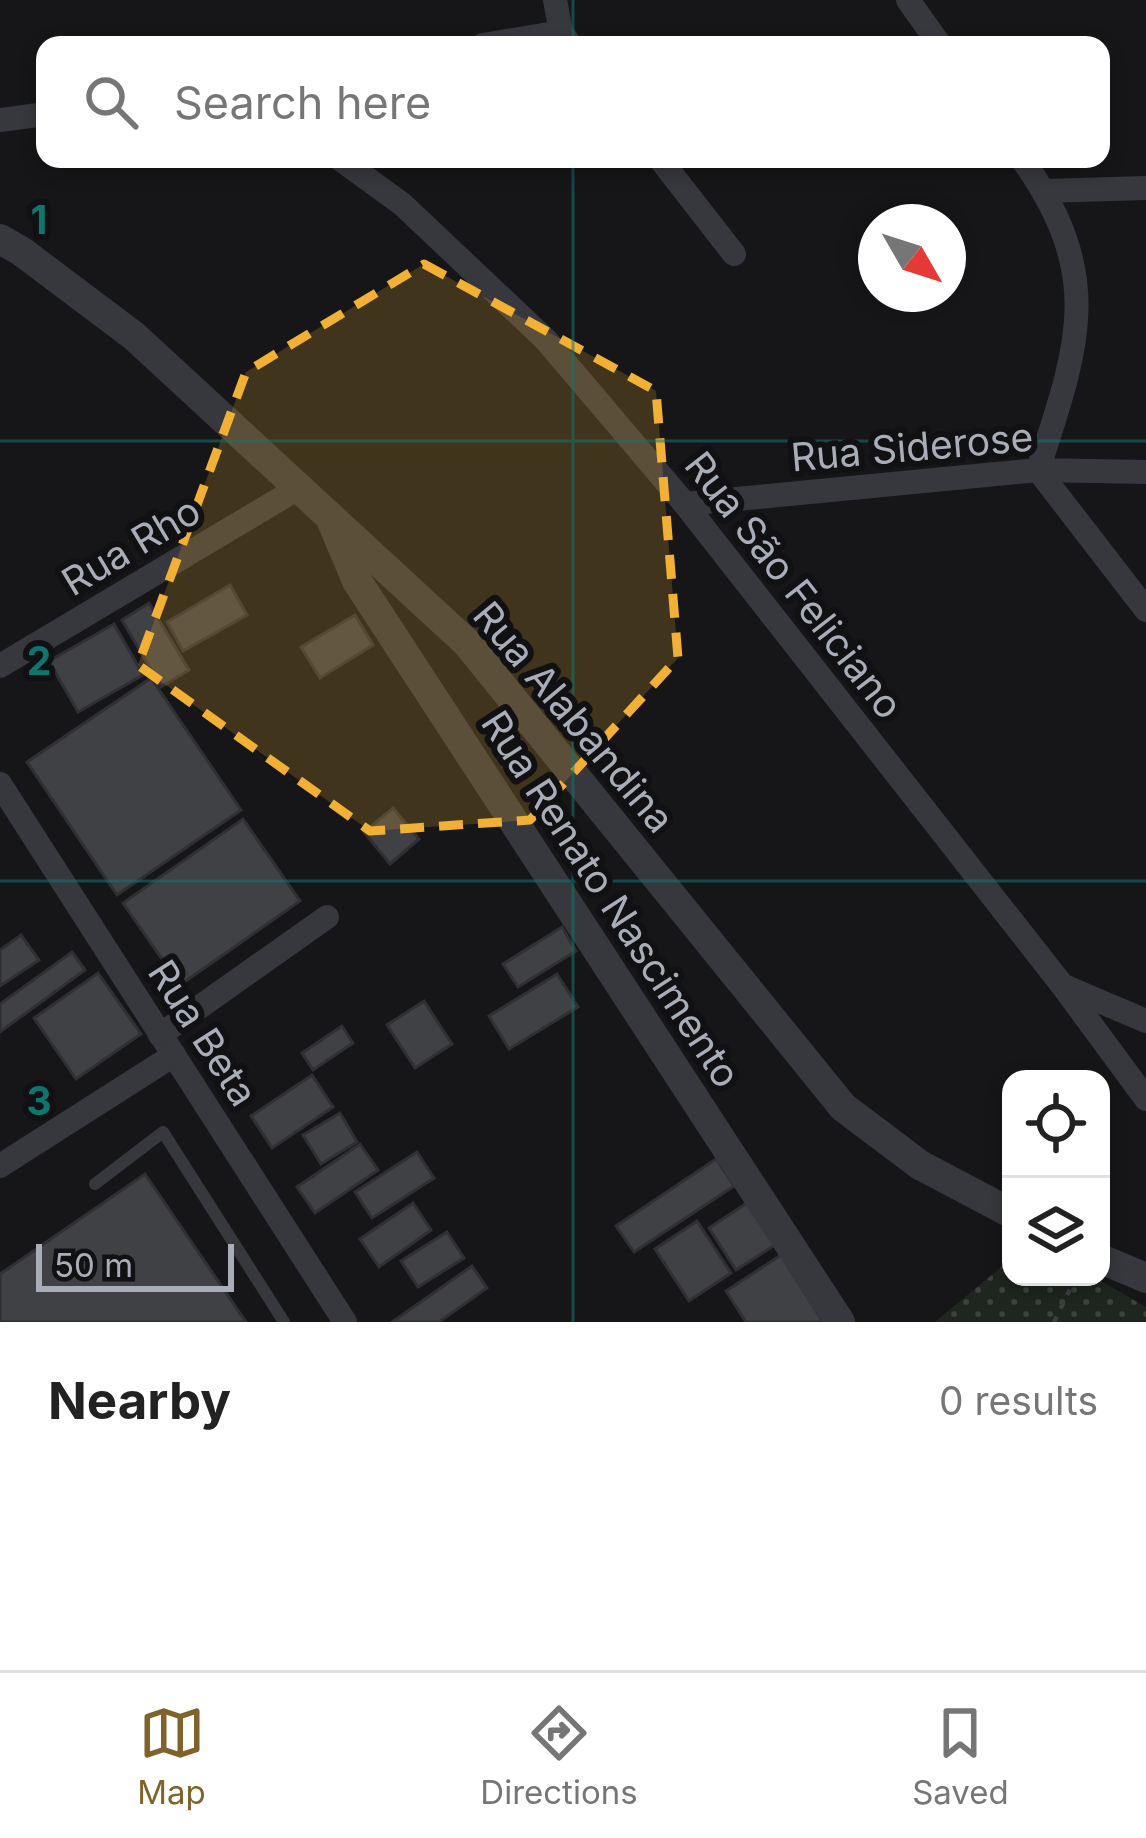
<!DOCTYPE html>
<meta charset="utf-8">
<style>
:root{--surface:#fff;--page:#f6f6f6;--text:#222;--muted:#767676;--line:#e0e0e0;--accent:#80622a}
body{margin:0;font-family:Inter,sans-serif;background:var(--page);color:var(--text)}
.controls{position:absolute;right:36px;bottom:36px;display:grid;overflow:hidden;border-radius:24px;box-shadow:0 6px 18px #0003}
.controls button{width:108px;height:108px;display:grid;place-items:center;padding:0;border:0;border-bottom:3px solid var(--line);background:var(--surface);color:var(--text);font:60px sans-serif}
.compass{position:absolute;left:858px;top:204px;width:108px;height:108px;border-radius:50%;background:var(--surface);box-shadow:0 6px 18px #0003;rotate:129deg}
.scale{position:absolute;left:36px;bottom:30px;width:198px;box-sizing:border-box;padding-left:12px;border:6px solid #a8adb8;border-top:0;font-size:33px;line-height:42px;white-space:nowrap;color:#a8adb8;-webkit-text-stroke:9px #111113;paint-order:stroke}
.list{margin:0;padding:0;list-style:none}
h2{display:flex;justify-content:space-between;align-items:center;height:156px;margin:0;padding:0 48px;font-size:51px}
h2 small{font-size:39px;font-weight:400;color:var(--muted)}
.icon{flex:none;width:66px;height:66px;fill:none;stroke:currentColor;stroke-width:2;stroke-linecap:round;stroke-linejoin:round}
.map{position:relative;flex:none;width:1146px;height:1322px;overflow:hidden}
.search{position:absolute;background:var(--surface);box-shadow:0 6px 18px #0003;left:36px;right:36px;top:36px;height:132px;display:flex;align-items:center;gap:30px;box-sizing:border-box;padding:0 42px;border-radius:24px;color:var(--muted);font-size:45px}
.sheet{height:348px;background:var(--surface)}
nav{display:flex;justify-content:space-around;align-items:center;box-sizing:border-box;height:168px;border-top:3px solid var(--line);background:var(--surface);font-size:33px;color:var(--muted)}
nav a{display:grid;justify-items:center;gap:6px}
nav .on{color:var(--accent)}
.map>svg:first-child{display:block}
.park{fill:url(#park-dots)}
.building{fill:#404145;stroke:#303034;stroke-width:3}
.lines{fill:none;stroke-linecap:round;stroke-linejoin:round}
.path{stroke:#3d3f44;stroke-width:4.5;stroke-dasharray:6 9;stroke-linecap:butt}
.service{stroke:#37383d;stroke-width:12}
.minor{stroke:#37383d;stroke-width:24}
.tertiary{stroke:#37383d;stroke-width:30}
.marked{fill:#f2b134;fill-opacity:0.2;stroke:#f2b134;stroke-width:9;stroke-dasharray:24 15;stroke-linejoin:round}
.grid{fill:none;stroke:#0f766e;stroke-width:3;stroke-opacity:0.55}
.labels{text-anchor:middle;stroke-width:12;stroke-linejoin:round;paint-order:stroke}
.street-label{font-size:39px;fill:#a8adb8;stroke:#111113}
.grid-label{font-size:39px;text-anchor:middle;font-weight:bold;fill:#0f766e;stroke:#111113;stroke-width:12;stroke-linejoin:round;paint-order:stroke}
</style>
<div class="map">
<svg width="1146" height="1322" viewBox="0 0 1146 1322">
<defs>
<pattern id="park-dots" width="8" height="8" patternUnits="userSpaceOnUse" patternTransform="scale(3)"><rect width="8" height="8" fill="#1e261f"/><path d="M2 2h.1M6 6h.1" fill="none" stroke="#3c433d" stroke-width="1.8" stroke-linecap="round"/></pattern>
</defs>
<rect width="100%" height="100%" fill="#161618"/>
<polygon class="park" points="1011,1259 1011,1277 1094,1277 1146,1307 1146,1322 935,1322"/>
<g class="building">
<polygon points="230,585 247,615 183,651 167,622"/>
<polygon points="149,603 189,670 161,687 122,620"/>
<polygon points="355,615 373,645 320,678 301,647"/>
<polygon points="114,624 143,675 78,712 49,661"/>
<polygon points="151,678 241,810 117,895 27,762"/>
<polygon points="393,808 419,839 390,864 364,832"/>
<polygon points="243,819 300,901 180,985 123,903"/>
<polygon points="562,927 576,951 518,987 503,964"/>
<polygon points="21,935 39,960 0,986 0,950"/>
<polygon points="72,952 85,970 0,1032 0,1004"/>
<polygon points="98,973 141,1034 76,1079 34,1018"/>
<polygon points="557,974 578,1007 509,1049 489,1016"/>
<polygon points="424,1001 452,1044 415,1068 387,1025"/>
<polygon points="342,1026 353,1043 313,1070 302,1053"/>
<polygon points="312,1075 333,1107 272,1148 251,1116"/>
<polygon points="340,1113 357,1142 321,1164 303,1135"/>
<polygon points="360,1144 378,1170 315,1213 297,1187"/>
<polygon points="417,1152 434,1178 372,1218 355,1192"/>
<polygon points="716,1159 734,1186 634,1252 616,1226"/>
<polygon points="145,1174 246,1322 0,1322 0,1274"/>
<polygon points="413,1203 431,1230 379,1267 360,1239"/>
<polygon points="747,1203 775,1245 736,1270 709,1228"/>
<polygon points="697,1221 731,1273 689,1301 655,1249"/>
<polygon points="447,1232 464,1258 418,1287 401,1261"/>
<polygon points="781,1255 823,1322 746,1322 726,1291"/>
<polygon points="472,1266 487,1288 439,1322 392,1322"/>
</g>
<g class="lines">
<polyline class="path" points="1054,1322 1076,1277"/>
<polyline class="service" points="95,1184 163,1132 284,1322"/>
<g class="minor">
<polyline points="555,0 561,32 569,43"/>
<polyline points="908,0 940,45"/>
<polyline points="483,45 561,32"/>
<polyline points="0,120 45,114"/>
<polyline points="340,159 402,204 546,340 685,504 1062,985 1146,1099"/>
<polyline points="660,159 734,254"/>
<path d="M1022 159C1105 276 1079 344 1038 470L1146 610"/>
<polyline points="1044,191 1146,188"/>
<polyline points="685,504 1038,470 1146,472"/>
<polyline points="0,666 300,487"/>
<polyline points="0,784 345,1322"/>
<polyline points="1064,986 1146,1021"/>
<polyline points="160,1035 327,917"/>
<polyline points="0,1166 174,1055"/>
</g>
<g class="tertiary">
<polyline points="0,239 21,251 134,336 467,643 843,1107 920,1165 1011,1213"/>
<polyline points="333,524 357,581 840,1322"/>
<polyline points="1101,1259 1146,1278"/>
</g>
</g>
<path class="marked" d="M424 264 656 391 678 658 530 820 370 831 138 665 246 372Z"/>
<path class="grid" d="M573 0V45M573 159V1322M0 441H1146M0 881H1146"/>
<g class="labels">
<g class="street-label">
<text transform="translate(912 447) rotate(-5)" y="14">Rua Siderose</text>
<text transform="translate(131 546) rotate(-31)" y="14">Rua Rho</text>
<text transform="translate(794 585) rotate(52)" y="14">Rua São Feliciano</text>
<text transform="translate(574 717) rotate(50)" y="14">Rua Alabandina</text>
<text transform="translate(611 899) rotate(57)" y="14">Rua Renato Nascimento</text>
<text transform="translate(203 1033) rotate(57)" y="14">Rua Beta</text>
</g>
</g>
<g class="grid-label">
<text x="39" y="234">1</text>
<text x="39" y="675">2</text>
<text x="39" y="1115">3</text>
</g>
</svg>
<div class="controls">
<button><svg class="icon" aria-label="locate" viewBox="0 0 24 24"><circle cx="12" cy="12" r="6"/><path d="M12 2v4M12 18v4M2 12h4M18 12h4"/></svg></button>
<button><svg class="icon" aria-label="layers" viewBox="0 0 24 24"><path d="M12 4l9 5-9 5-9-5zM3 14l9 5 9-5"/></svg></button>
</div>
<svg class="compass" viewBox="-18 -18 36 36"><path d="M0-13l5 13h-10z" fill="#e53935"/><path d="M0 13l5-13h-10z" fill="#767676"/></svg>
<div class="scale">50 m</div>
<div class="search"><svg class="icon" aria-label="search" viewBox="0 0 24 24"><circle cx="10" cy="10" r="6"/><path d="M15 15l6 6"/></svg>Search here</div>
</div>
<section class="sheet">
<h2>Nearby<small>0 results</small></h2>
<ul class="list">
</ul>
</section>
<nav>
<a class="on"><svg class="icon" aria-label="map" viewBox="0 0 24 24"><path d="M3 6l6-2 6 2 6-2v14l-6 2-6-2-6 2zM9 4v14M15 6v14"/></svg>Map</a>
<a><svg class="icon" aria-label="directions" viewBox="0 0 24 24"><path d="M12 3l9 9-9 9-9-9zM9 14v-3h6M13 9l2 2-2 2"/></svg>Directions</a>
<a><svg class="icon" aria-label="saved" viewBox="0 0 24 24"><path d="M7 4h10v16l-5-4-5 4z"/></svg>Saved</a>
</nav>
